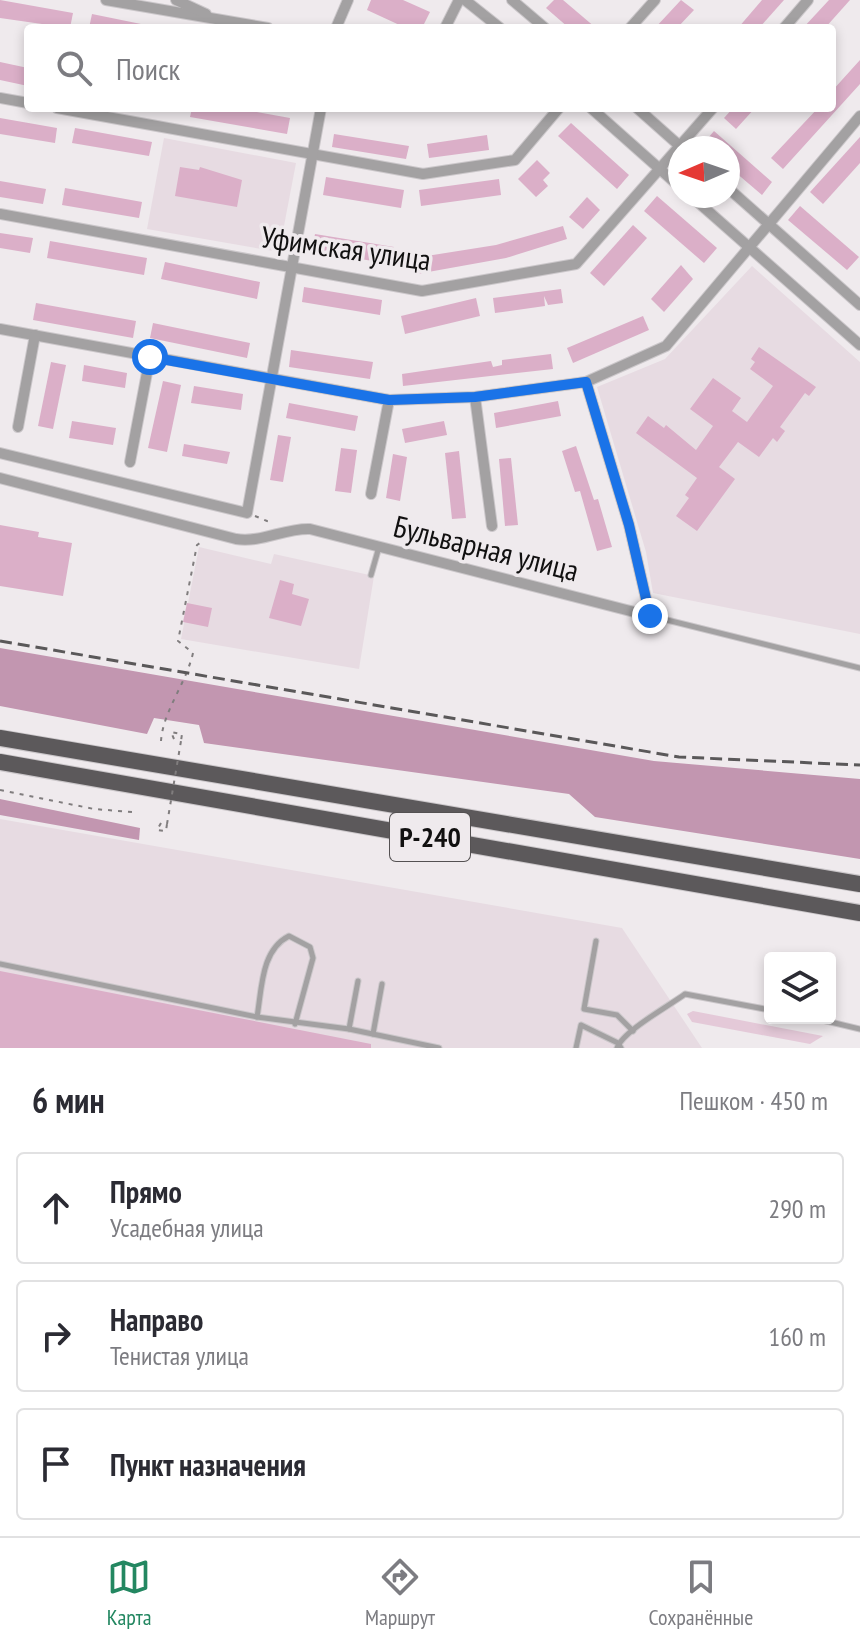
<!DOCTYPE html>
<html lang="ru">
<meta charset="utf-8">
<style>
:root{--surface:#fff;--page:#f7f7f7;--text:#2b2b33;--muted:#7c7c81;--line:#e1e1e2;--accent:#238761}
body{margin:0;font-family:"PT Sans Narrow",sans-serif;background:var(--page);color:var(--text)}
.controls{position:absolute;right:24px;bottom:24px;display:grid;overflow:hidden;border-radius:8px;box-shadow:0 4px 12px #0003}
.controls button{width:72px;height:72px;display:grid;place-items:center;padding:0;border:0;border-bottom:2px solid var(--line);background:var(--surface);color:var(--text);font:40px sans-serif}
.compass{position:absolute;left:668px;top:136px;width:72px;height:72px;border-radius:50%;background:var(--surface);box-shadow:0 4px 12px #0003;rotate:268deg}
.stop{position:absolute;width:24px;height:24px;margin:-18px;border:6px solid #1a73e8;border-radius:50%;background:#fff}
.stop.end{background:#1a73e8;border-color:#fff;box-shadow:0 2px 8px #0008}
.list{margin:0;padding:0;list-style:none}
h2{display:flex;justify-content:space-between;align-items:center;height:104px;margin:0;padding:0 32px;font-size:34px}
h2 small{font-size:26px;font-weight:400;color:var(--muted)}
.list li{display:grid;grid-template-columns:52px 1fr auto;gap:24px;align-items:center;box-sizing:border-box;height:112px;margin:0 16px 16px;padding:0 16px;border:2px solid var(--line);border-radius:8px}
.list b{display:block;font-size:30px;white-space:nowrap}
.list p{margin:0;font-size:26px;white-space:nowrap;color:var(--muted)}
.list em{font-size:26px;font-style:normal;color:var(--muted)}
.icon{flex:none;width:44px;height:44px;fill:none;stroke:currentColor;stroke-width:2;stroke-linecap:round;stroke-linejoin:round}
.map{position:relative;flex:none;width:860px;height:1048px;overflow:hidden}
.search{position:absolute;background:var(--surface);box-shadow:0 4px 12px #0003;left:24px;right:24px;top:24px;height:88px;display:flex;align-items:center;gap:20px;box-sizing:border-box;padding:0 28px;border-radius:8px;color:var(--muted);font-size:30px}
.sheet{height:488px;background:var(--surface)}
nav{display:flex;justify-content:space-around;align-items:center;box-sizing:border-box;height:112px;border-top:2px solid var(--line);background:var(--surface);font-size:22px;color:var(--muted)}
nav a{display:grid;justify-items:center;gap:4px}
nav .on{color:var(--accent)}
.map>svg:first-child{display:block}
.built{fill:#e7dbe2}
.green{fill:#e4c9d8}
.forest{fill:#c296b0}
.building{fill:#dbafc8}
.lines{fill:none;stroke-linecap:round;stroke-linejoin:round}
.service-casing{stroke:#cbc7ca;stroke-width:7}
.minor-casing{stroke:#cbc7ca;stroke-width:12}
.trunk-casing{stroke:#cbc7ca;stroke-width:18}
.path{stroke:#807d7e;stroke-width:2;stroke-dasharray:4 6;stroke-linecap:butt}
.service{stroke:#a3a1a2;stroke-width:5}
.minor{stroke:#a3a1a2;stroke-width:10}
.trunk{stroke:#5c595b;stroke-width:16}
.rail{stroke:#5a5859;stroke-width:3;stroke-dasharray:12 6;stroke-linecap:butt}
.path-bridge{stroke:#807d7e;stroke-width:2;stroke-dasharray:4 6;stroke-linecap:butt}
.route{stroke:#1a73e8;stroke-width:10}
.labels{text-anchor:middle;stroke-width:7;stroke-linejoin:round;paint-order:stroke}
.shield{fill:#efeaed;stroke:#545152;stroke-width:2}
.shield-label{font-size:28px;font-weight:bold;fill:#111010}
.street-label{font-size:30px;fill:#111010;stroke:#efeaed}
</style>
<div class="map">
<svg width="860" height="1048" viewBox="0 0 860 1048">
<rect width="100%" height="100%" fill="#efeaed"/>
<g class="built">
<polygon points="164,138 296,163 279,252 147,229"/>
<polygon points="752,266 860,362 860,634 653,593 646,552 597,387 665,359"/>
<polygon points="199,547 271,564 274,554 374,576 359,669 181,639"/>
<polygon points="0,819 622,928 702,1048 0,1048"/>
</g>
<polygon class="green" points="693,1011 823,1036 810,1044 692,1022 687,1014"/>
<g class="forest">
<polygon points="0,648 654,761 860,779 860,859 595,817 569,794 204,743 199,725 154,718 147,734 0,706"/>
<polygon points="0,799 140,828 139,840 0,815"/>
</g>
<g class="building">
<polygon points="0,0 73,13 70,28 0,18"/>
<polygon points="371,0 403,0 430,12 422,28 406,28 367,10"/>
<polygon points="554,0 563,0 596,28 569,28 546,8"/>
<polygon points="681,0 694,10 677,28 655,28"/>
<polygon points="762,0 784,0 759,28 738,28"/>
<polygon points="829,0 850,0 825,28 803,28"/>
<polygon points="92,14 141,24 141,28 89,28"/>
<polygon points="860,60 860,84 783,169 771,158 818,108 832,108 832,91"/>
<polygon points="0,62 28,68 28,86 0,80"/>
<polygon points="192,108 234,108 290,118 287,134 190,117"/>
<polygon points="733,108 755,108 736,129 724,118"/>
<polygon points="0,118 57,128 55,143 0,134"/>
<polygon points="571,123 629,175 617,189 558,136"/>
<polygon points="75,128 152,142 149,156 72,143"/>
<polygon points="714,131 772,182 762,195 728,166 728,148 708,148 703,144"/>
<polygon points="334,134 409,146 406,159 332,147"/>
<polygon points="487,135 489,150 429,158 427,144"/>
<polygon points="860,137 860,163 823,204 810,192"/>
<polygon points="537,160 550,173 543,180 548,186 536,197 518,179"/>
<polygon points="180,167 199,170 200,167 242,180 237,207 175,196"/>
<polygon points="326,177 404,190 401,208 323,195"/>
<polygon points="499,179 501,195 421,206 419,190"/>
<polygon points="0,181 46,189 43,204 0,197"/>
<polygon points="65,188 142,202 139,218 62,205"/>
<polygon points="657,196 717,248 704,263 644,211"/>
<polygon points="587,197 600,210 583,229 569,217"/>
<polygon points="800,206 859,257 847,270 788,220"/>
<polygon points="633,225 647,238 604,286 590,273"/>
<polygon points="563,226 567,239 506,258 417,274 414,258 496,245"/>
<polygon points="0,233 33,238 30,253 0,248"/>
<polygon points="315,234 394,247 391,264 312,251"/>
<polygon points="50,241 147,258 144,275 47,258"/>
<polygon points="165,262 260,282 257,299 161,279"/>
<polygon points="681,265 693,279 664,312 651,299"/>
<polygon points="304,287 382,300 380,315 302,302"/>
<polygon points="561,289 563,303 548,305 544,296 545,306 495,313 493,298"/>
<polygon points="476,298 480,316 405,334 401,316"/>
<polygon points="36,303 136,321 133,338 33,320"/>
<polygon points="643,316 649,330 573,363 567,348"/>
<polygon points="153,323 250,343 247,358 150,338"/>
<polygon points="759,347 816,387 809,396 805,393 780,427 785,431 777,442 773,438 759,457 738,442 719,467 735,479 697,531 676,516 689,498 685,495 697,478 636,433 648,416 664,428 666,425 696,450 713,426 690,409 713,378 741,398 732,411 747,422 773,386 750,369 755,362 751,359"/>
<polygon points="291,350 373,362 370,379 289,367"/>
<polygon points="551,354 553,369 403,386 402,374 491,361 493,367 502,365 502,360"/>
<polygon points="51,362 66,365 53,429 38,426"/>
<polygon points="84,365 127,373 125,388 82,381"/>
<polygon points="163,381 181,385 167,452 148,448"/>
<polygon points="194,386 243,394 241,410 191,403"/>
<polygon points="558,401 561,416 496,428 494,413"/>
<polygon points="289,403 358,416 355,431 286,418"/>
<polygon points="72,421 116,428 113,445 69,438"/>
<polygon points="444,421 447,435 405,443 402,429"/>
<polygon points="278,435 291,437 283,482 270,480"/>
<polygon points="184,444 230,452 227,464 182,456"/>
<polygon points="576,446 594,500 598,499 612,547 597,551 580,491 575,492 562,451"/>
<polygon points="341,448 357,450 351,493 335,491"/>
<polygon points="459,451 466,518 452,519 445,453"/>
<polygon points="393,454 407,457 400,501 386,498"/>
<polygon points="511,458 518,525 505,526 499,459"/>
<polygon points="0,525 39,532 38,537 72,543 63,596 0,586"/>
<polygon points="280,580 294,584 292,594 309,599 301,626 269,618"/>
<polygon points="187,603 212,608 208,627 183,622"/>
<polygon points="0,971 371,1044 371,1048 0,1048"/>
</g>
<g class="lines">
<g class="service-casing">
<g id="service">
<polyline points="371,575 379,547"/>
<polyline points="651,616 860,668"/>
<polyline points="596,941 584,1009 617,1015 633,1031"/>
<polyline points="0,964 257,1017 349,1029 439,1048"/>
<path d="M257 1017C262 988 261 950 289 936L310 947 313 958 295 1024"/>
<polyline points="814,1018 860,1029"/>
<polyline points="349,1029 358,981"/>
<polyline points="373,1034 382,984"/>
<polyline points="576,1048 581,1025 618,1043 621,1048"/>
<path d="M617 1048C623 1031 669 1006 685 994L770 1010"/>
</g>
</g>
<g class="minor-casing">
<g id="minor">
<polyline points="106,0 268,28"/>
<polyline points="176,0 206,14"/>
<polyline points="465,0 500,28"/>
<polyline points="512,0 545,28"/>
<polyline points="336,28 348,0"/>
<polyline points="445,28 459,0"/>
<polyline points="630,28 655,0"/>
<polyline points="784,28 808,0"/>
<polyline points="0,98 28,103"/>
<polyline points="57,108 423,174 515,160 559,108"/>
<polyline points="591,108 680,187"/>
<polyline points="637,108 682,148"/>
<polyline points="728,188 860,305"/>
<polyline points="691,196 860,345"/>
<polyline points="0,214 422,291 576,264 713,108"/>
<polyline points="0,329 389,400 475,397 586,382 666,346 860,116"/>
<polyline points="475,397 492,526"/>
<polyline points="18,427 35,335"/>
<polyline points="0,453 247,513 321,108"/>
<polyline points="130,462 150,357"/>
<path d="M0 478 236 539C262 543 284 528 310 529L650 616 629 525 586 382"/>
<polyline points="371,494 389,400"/>
</g>
</g>
<g class="trunk-casing">
<g id="trunk">
<polyline points="0,738 860,884"/>
<polyline points="0,762 860,913"/>
</g>
</g>
<g class="path">
<polyline points="255,516 267,521 265,525"/>
<polyline points="174,739 171,732 182,734 181,741"/>
<path d="M161 741C163 711 186 684 193 653L178 641 197 545 203 541"/>
<polyline points="0,790 94,809 132,812"/>
<polyline points="161,823 157,830 166,831 167,824"/>
</g>
<use href="#service" class="service"/>
<use href="#minor" class="minor"/>
<use href="#trunk" class="trunk"/>
<polyline class="rail" points="0,641 679,757 860,765"/>
<polyline class="path-bridge" points="167,824 181,741"/>
</g>
<g class="lines">
<polyline class="route" points="150,357 389,400 475,397 586,382 629,525 650,616"/>
</g>
<g class="labels">
<rect class="shield" x="390" y="813" width="80" height="48" rx="6"/>
<g class="shield-label">
<text x="430" y="847">Р-240</text>
</g>
<g class="street-label">
<text transform="translate(346 249) rotate(8)" y="10">Уфимская улица</text>
<text transform="translate(486 549) rotate(14)" y="10">Бульварная улица</text>
</g>
</g>
</svg>
<div class="controls">
<button><svg class="icon" aria-label="layers" viewBox="0 0 24 24"><path d="M12 4l9 5-9 5-9-5zM3 14l9 5 9-5"/></svg></button>
</div>
<svg class="compass" viewBox="-18 -18 36 36"><path d="M0-13l5 13h-10z" fill="#e53935"/><path d="M0 13l5-13h-10z" fill="#7c7c81"/></svg>
<div class="stop" style="left:150px;top:357px"></div>
<div class="stop end" style="left:650px;top:616px"></div>
<div class="search"><svg class="icon" aria-label="search" viewBox="0 0 24 24"><circle cx="10" cy="10" r="6"/><path d="M15 15l6 6"/></svg>Поиск</div>
</div>
<section class="sheet">
<h2>6 мин<small>Пешком · 450 m</small></h2>
<ul class="list">
<li><svg class="icon" aria-label="ahead" viewBox="0 0 24 24"><path d="M12 20V5M6 11l6-6 6 6"/></svg><div><b>Прямо</b><p>Усадебная улица</p></div><em>290 m</em></li>
<li><svg class="icon" aria-label="right" viewBox="0 0 24 24"><path d="M7 20v-9h11M14 6l5 5-5 5"/></svg><div><b>Направо</b><p>Тенистая улица</p></div><em>160 m</em></li>
<li><svg class="icon" aria-label="arrive" viewBox="0 0 24 24"><path d="M6 21V4h12l-3 4 3 4H6"/></svg><div><b>Пункт назначения</b></div></li>
</ul>
</section>
<nav>
<a class="on"><svg class="icon" aria-label="map" viewBox="0 0 24 24"><path d="M3 6l6-2 6 2 6-2v14l-6 2-6-2-6 2zM9 4v14M15 6v14"/></svg>Карта</a>
<a><svg class="icon" aria-label="directions" viewBox="0 0 24 24"><path d="M12 3l9 9-9 9-9-9zM9 14v-3h6M13 9l2 2-2 2"/></svg>Маршрут</a>
<a><svg class="icon" aria-label="saved" viewBox="0 0 24 24"><path d="M7 4h10v16l-5-4-5 4z"/></svg>Сохранённые</a>
</nav>
